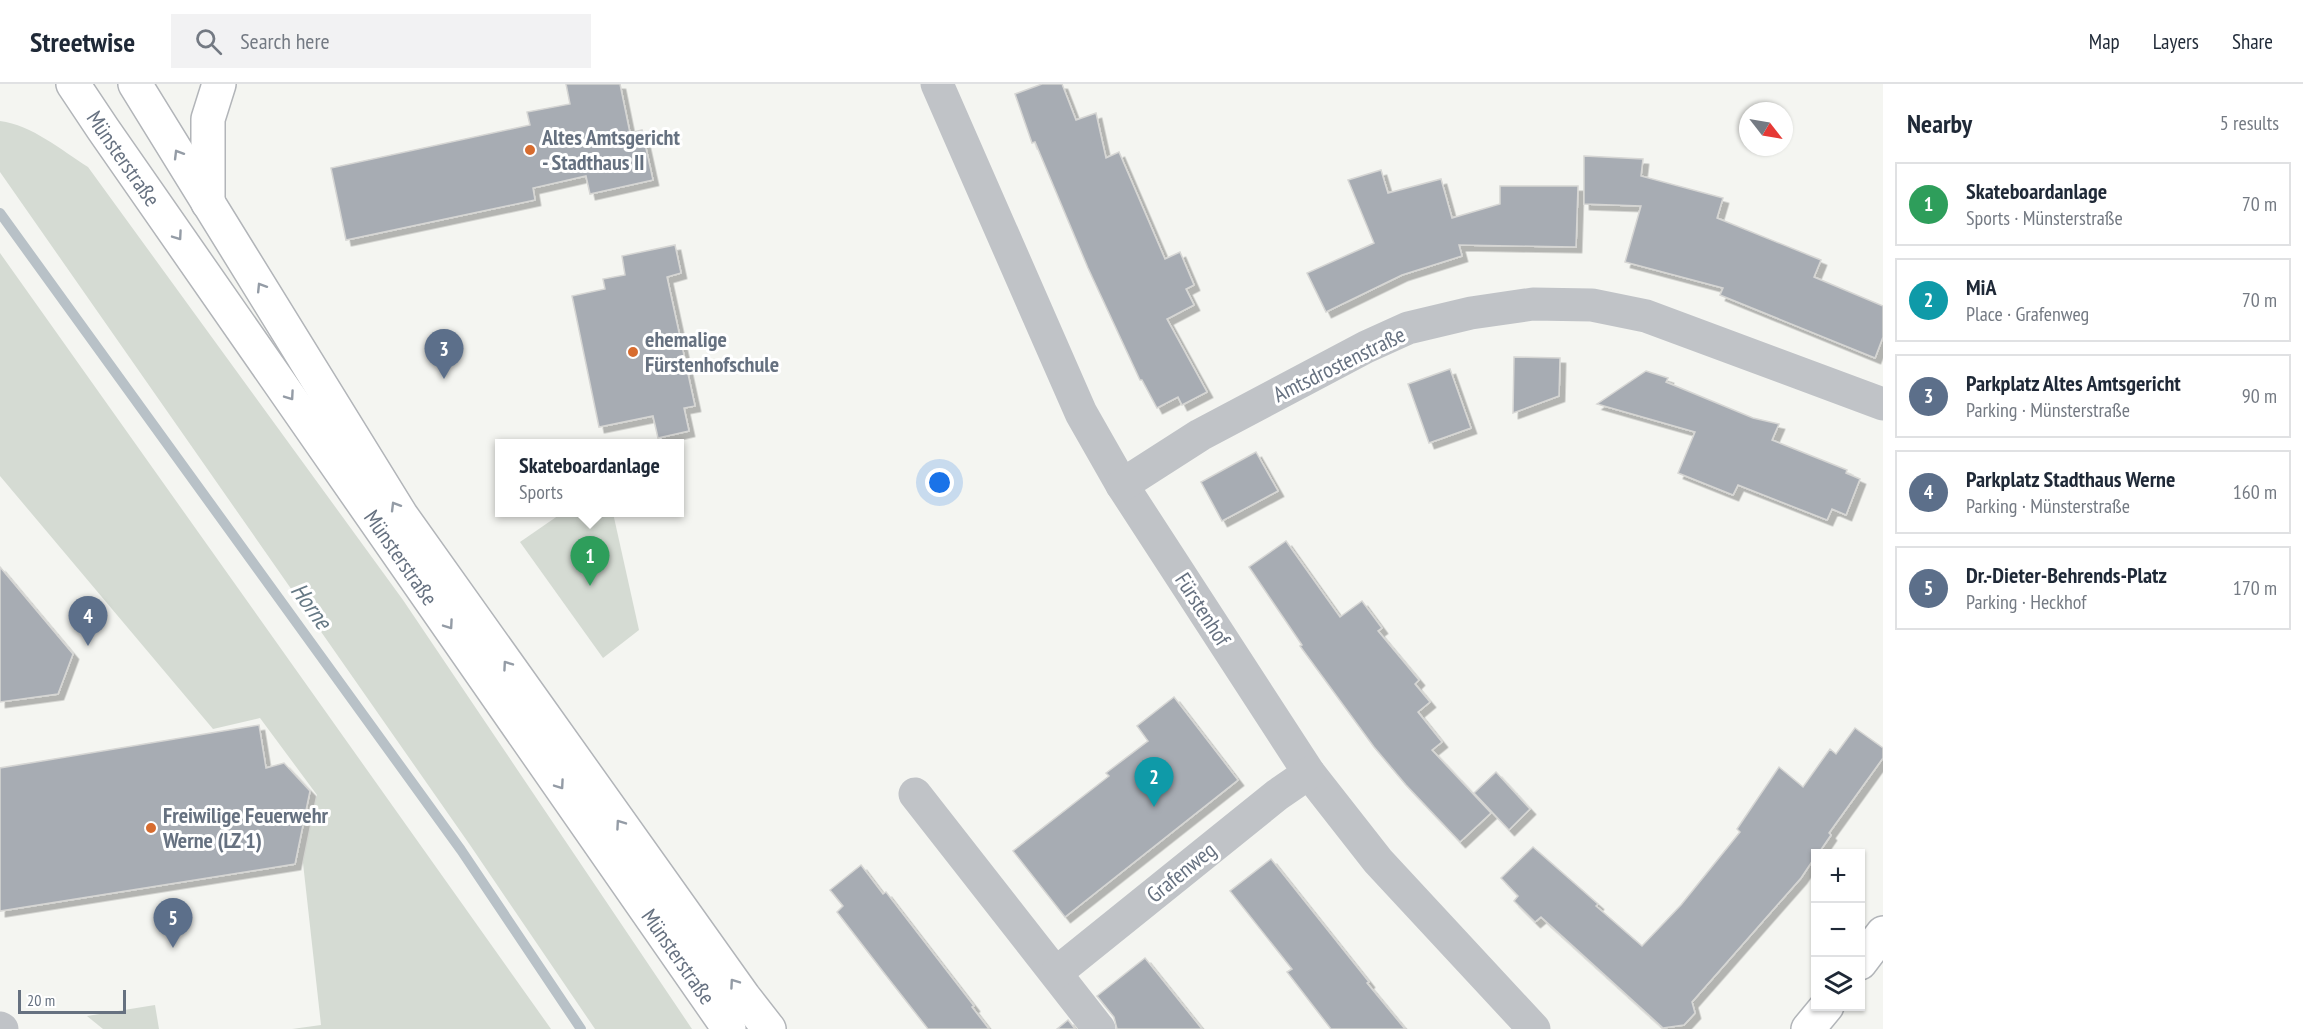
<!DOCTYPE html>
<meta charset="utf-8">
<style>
:root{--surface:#fff;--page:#f2f2f3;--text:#1f2937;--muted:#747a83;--line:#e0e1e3;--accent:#d76c2f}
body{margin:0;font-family:"PT Sans Narrow",sans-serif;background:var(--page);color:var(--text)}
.controls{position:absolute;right:18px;bottom:18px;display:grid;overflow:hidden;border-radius:0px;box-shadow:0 2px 4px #0004}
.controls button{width:54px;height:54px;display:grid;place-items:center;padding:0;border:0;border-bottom:2px solid var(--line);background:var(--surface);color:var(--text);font:30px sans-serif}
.compass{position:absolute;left:1739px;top:18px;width:54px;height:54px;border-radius:50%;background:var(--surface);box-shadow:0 2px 4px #0004;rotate:121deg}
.scale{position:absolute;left:18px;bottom:15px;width:108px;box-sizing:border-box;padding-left:6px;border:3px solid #667180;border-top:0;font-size:16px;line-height:21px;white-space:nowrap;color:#667180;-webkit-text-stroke:4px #fff;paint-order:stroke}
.you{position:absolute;left:940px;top:399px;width:21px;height:21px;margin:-15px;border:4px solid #fff;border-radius:50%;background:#1a73e8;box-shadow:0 0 0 9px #1a73e833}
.badge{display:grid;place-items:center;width:39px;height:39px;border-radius:50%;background:var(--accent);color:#fff;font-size:20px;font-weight:700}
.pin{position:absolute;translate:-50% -50px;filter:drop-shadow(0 2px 3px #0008)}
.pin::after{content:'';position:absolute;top:32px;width:21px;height:18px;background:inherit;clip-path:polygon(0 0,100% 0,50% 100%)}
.popup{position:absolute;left:495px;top:355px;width:189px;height:78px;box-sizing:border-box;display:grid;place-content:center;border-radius:0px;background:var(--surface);filter:drop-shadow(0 2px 4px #0005);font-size:20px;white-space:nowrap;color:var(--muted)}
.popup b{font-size:22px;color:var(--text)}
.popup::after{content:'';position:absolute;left:50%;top:100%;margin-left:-12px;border:12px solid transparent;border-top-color:var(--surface)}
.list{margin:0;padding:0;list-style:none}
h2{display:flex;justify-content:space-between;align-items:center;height:78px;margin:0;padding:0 24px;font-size:26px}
h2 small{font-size:20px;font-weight:400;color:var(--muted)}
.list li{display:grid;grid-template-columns:39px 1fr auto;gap:18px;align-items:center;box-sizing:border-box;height:84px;margin:0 12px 12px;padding:0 12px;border:2px solid var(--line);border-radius:0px}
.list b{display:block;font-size:22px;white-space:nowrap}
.list p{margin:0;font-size:20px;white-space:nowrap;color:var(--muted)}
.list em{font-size:20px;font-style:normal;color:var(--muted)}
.icon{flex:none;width:33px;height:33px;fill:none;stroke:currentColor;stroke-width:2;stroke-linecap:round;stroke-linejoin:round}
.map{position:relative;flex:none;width:1883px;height:945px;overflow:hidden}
header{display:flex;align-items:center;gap:36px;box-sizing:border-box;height:84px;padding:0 30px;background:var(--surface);border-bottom:2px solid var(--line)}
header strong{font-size:28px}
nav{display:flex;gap:33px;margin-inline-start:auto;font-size:21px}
.search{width:420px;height:54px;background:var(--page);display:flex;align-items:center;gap:15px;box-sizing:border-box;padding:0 21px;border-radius:0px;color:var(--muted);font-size:22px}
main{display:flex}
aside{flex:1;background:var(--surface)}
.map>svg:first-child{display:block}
.green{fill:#d5dbd3}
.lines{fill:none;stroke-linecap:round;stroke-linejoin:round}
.stream{stroke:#b8c1c7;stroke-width:10}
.building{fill:#a7acb3;stroke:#d6d6d4;stroke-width:1.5;filter:url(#shadow)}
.major-casing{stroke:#b2b5b9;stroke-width:36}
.minor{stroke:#c0c3c7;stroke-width:33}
.major{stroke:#fff;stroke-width:33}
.oneway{stroke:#949ca6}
.poi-dot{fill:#d76c2f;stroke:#fff;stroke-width:2}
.labels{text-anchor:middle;stroke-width:6;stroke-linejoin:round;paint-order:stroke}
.poi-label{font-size:22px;font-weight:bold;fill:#667180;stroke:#fff;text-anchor:start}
.street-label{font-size:22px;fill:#667180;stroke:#fff}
.water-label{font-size:24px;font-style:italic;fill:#667985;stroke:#fff}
</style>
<header>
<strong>Streetwise</strong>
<div class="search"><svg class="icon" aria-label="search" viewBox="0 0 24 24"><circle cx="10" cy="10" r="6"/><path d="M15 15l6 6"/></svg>Search here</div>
<nav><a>Map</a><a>Layers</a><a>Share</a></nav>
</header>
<main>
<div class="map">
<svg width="1883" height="945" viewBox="0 0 1883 945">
<defs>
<filter id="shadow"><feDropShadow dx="5.5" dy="5.5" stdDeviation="0" flood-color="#0004"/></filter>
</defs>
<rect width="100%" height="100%" fill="#f4f5f1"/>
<g class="green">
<path d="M0 37C32 41 61 66 88 83L403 516 692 945H595L470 761 0 88Z"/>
<polygon points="0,169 551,945 292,945 321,941 303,779 317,711 260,634 213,645 0,392"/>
<polygon points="562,429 613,429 639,546 603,574 520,458"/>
<polygon points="155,921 159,945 103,945 87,932"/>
</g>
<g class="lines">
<polyline class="stream" points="0,129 461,766 581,945"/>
</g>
<g class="building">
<polygon points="566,0 620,0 630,49 642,46 653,96 590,110 586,92 533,104 535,116 346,156 331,84 530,41 527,28 570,20"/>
<polygon points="1042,0 1062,0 1076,36 1096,29 1106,74 1119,68 1165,175 1180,168 1194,201 1186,205 1194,221 1167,235 1207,308 1182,321 1178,313 1157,324 1142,296 1140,296 1088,184 1035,58 1032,59 1015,10"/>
<polygon points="1584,72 1643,75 1641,92 1723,114 1717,134 1821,176 1814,193 1883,222 1883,253 1875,274 1720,211 1723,204 1625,178 1641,122 1584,120"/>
<polygon points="1381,86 1388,109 1441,95 1452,134 1500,120 1500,102 1578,102 1576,163 1459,161 1462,172 1402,191 1326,228 1307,189 1374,159 1348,96"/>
<polygon points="675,161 681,189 667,193 695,322 684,324 689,347 658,354 653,332 599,343 572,212 605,205 603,195 625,191 622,172"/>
<polygon points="1514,273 1560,274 1559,312 1513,329"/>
<polygon points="1450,285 1471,344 1429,359 1408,300"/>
<polygon points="1646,287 1668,294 1666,298 1753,334 1779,340 1772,356 1847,386 1846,389 1860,395 1846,431 1832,425 1827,436 1738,401 1733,411 1678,389 1695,348 1597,320"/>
<polygon points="1256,368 1278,407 1222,437 1201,398"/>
<polygon points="1286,457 1340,533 1362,517 1382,544 1378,547 1419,596 1415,600 1430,618 1418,628 1442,658 1432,666 1491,729 1460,758 1406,701 1374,663 1300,562 1302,561 1249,483"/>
<polygon points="0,483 73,570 58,610 0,618"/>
<polygon points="1174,613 1238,696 1065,833 1013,767 1109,692 1106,689 1148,657 1137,642"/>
<polygon points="259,641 266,684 284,679 310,707 295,780 0,827 0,684"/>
<polygon points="1855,644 1883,664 1883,674 1829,749 1831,751 1818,770 1815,770 1815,773 1801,794 1692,918 1695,929 1684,941 1663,944 1541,833 1535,838 1514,817 1518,812 1501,794 1533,763 1598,820 1596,822 1642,862 1681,821 1740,748 1737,745 1779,683 1803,703 1830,665 1836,670"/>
<polygon points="1496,688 1530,725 1509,746 1474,709"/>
<polygon points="1271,775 1369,898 1367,899 1405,945 1331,945 1287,888 1292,885 1230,807"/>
<polygon points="861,781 883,810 886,808 974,922 972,923 989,945 928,945 881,885 837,828 843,822 830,806"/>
<polygon points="1145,874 1202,945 1117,945 1114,933 1097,912"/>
<polygon points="1068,936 1075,945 1057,945"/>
</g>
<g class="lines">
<g class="major-casing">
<g id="major">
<path id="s1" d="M73 0 103 45 729 945"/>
<polyline points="135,0 401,431 744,913 769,945"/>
<polyline points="208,119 208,35 219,0"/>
<polyline points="1860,879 1883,849"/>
<polyline points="1808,945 1827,922"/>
</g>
</g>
<g class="minor">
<polyline points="937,0 1081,329 1122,401 1309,689 1378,777 1534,945"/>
<polyline points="1122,401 1200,351 1366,263 1408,244 1471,229 1533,220 1592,221 1646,232 1883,320"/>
<polyline points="915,710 1099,945"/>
<polyline points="1056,889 1277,711 1309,689"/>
<polyline points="0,944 2,945"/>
</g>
<use href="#major" class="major"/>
</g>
<defs><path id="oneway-chevron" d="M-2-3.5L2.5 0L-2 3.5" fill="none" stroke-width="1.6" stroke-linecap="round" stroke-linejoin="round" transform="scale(1.5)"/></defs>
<g class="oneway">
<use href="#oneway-chevron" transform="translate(178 70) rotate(-121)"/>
<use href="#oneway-chevron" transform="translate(178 152) rotate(55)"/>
<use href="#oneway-chevron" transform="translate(261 203) rotate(-122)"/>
<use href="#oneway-chevron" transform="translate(290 312) rotate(55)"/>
<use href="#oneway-chevron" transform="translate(395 422) rotate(-121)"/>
<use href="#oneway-chevron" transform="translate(449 541) rotate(55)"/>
<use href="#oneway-chevron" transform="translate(507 581) rotate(-125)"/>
<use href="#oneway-chevron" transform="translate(560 701) rotate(55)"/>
<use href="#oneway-chevron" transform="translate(620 740) rotate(-125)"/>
<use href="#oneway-chevron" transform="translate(734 899) rotate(-125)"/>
</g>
<g class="poi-dot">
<circle cx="530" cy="66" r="6"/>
<circle cx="633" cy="268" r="6"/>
<circle cx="151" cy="744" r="6"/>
</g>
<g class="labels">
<g class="poi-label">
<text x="542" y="61">Altes Amtsgericht<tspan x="542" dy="25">- Stadthaus II</tspan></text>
<text x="645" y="263">ehemalige<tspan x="645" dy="25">Fürstenhofschule</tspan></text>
<text x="163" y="739">Freiwilige Feuerwehr<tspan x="163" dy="25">Werne (LZ 1)</tspan></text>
</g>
<g class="street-label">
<text dy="8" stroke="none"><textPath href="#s1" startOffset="90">Münsterstraße</textPath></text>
<text transform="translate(1339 280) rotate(-26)" y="8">Amtsdrostenstraße</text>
<text dy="8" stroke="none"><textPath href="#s1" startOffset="576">Münsterstraße</textPath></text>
<text transform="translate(1203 525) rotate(57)" y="8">Fürstenhof</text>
<text transform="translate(1181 788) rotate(-39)" y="8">Grafenweg</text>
<text dy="8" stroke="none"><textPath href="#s1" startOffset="1062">Münsterstraße</textPath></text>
</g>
<g class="water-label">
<text transform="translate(311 522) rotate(54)" y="8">Horne</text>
</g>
</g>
</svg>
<div class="controls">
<button>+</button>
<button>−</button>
<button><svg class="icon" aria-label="layers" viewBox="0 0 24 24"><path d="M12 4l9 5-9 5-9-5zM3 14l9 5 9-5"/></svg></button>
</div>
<svg class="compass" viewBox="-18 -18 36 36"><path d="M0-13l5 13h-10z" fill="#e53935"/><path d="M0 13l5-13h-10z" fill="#747a83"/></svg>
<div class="scale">20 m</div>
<div class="you"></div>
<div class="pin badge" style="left:590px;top:502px;background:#2e9e5b">1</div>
<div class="popup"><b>Skateboardanlage</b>Sports</div>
<div class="pin badge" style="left:1154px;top:723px;background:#0f9aa8">2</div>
<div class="pin badge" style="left:444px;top:295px;background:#5c6f8a">3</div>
<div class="pin badge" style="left:88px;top:562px;background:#5c6f8a">4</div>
<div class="pin badge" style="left:173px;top:864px;background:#5c6f8a">5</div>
</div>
<aside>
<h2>Nearby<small>5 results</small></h2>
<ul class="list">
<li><span class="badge" style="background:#2e9e5b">1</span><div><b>Skateboardanlage</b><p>Sports · Münsterstraße</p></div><em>70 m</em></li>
<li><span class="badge" style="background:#0f9aa8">2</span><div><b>MiA</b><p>Place · Grafenweg</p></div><em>70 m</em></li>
<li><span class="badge" style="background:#5c6f8a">3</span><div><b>Parkplatz Altes Amtsgericht</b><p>Parking · Münsterstraße</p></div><em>90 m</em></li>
<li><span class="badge" style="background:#5c6f8a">4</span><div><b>Parkplatz Stadthaus Werne</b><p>Parking · Münsterstraße</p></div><em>160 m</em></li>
<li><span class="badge" style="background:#5c6f8a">5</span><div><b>Dr.-Dieter-Behrends-Platz</b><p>Parking · Heckhof</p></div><em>170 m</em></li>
</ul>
</aside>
</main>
